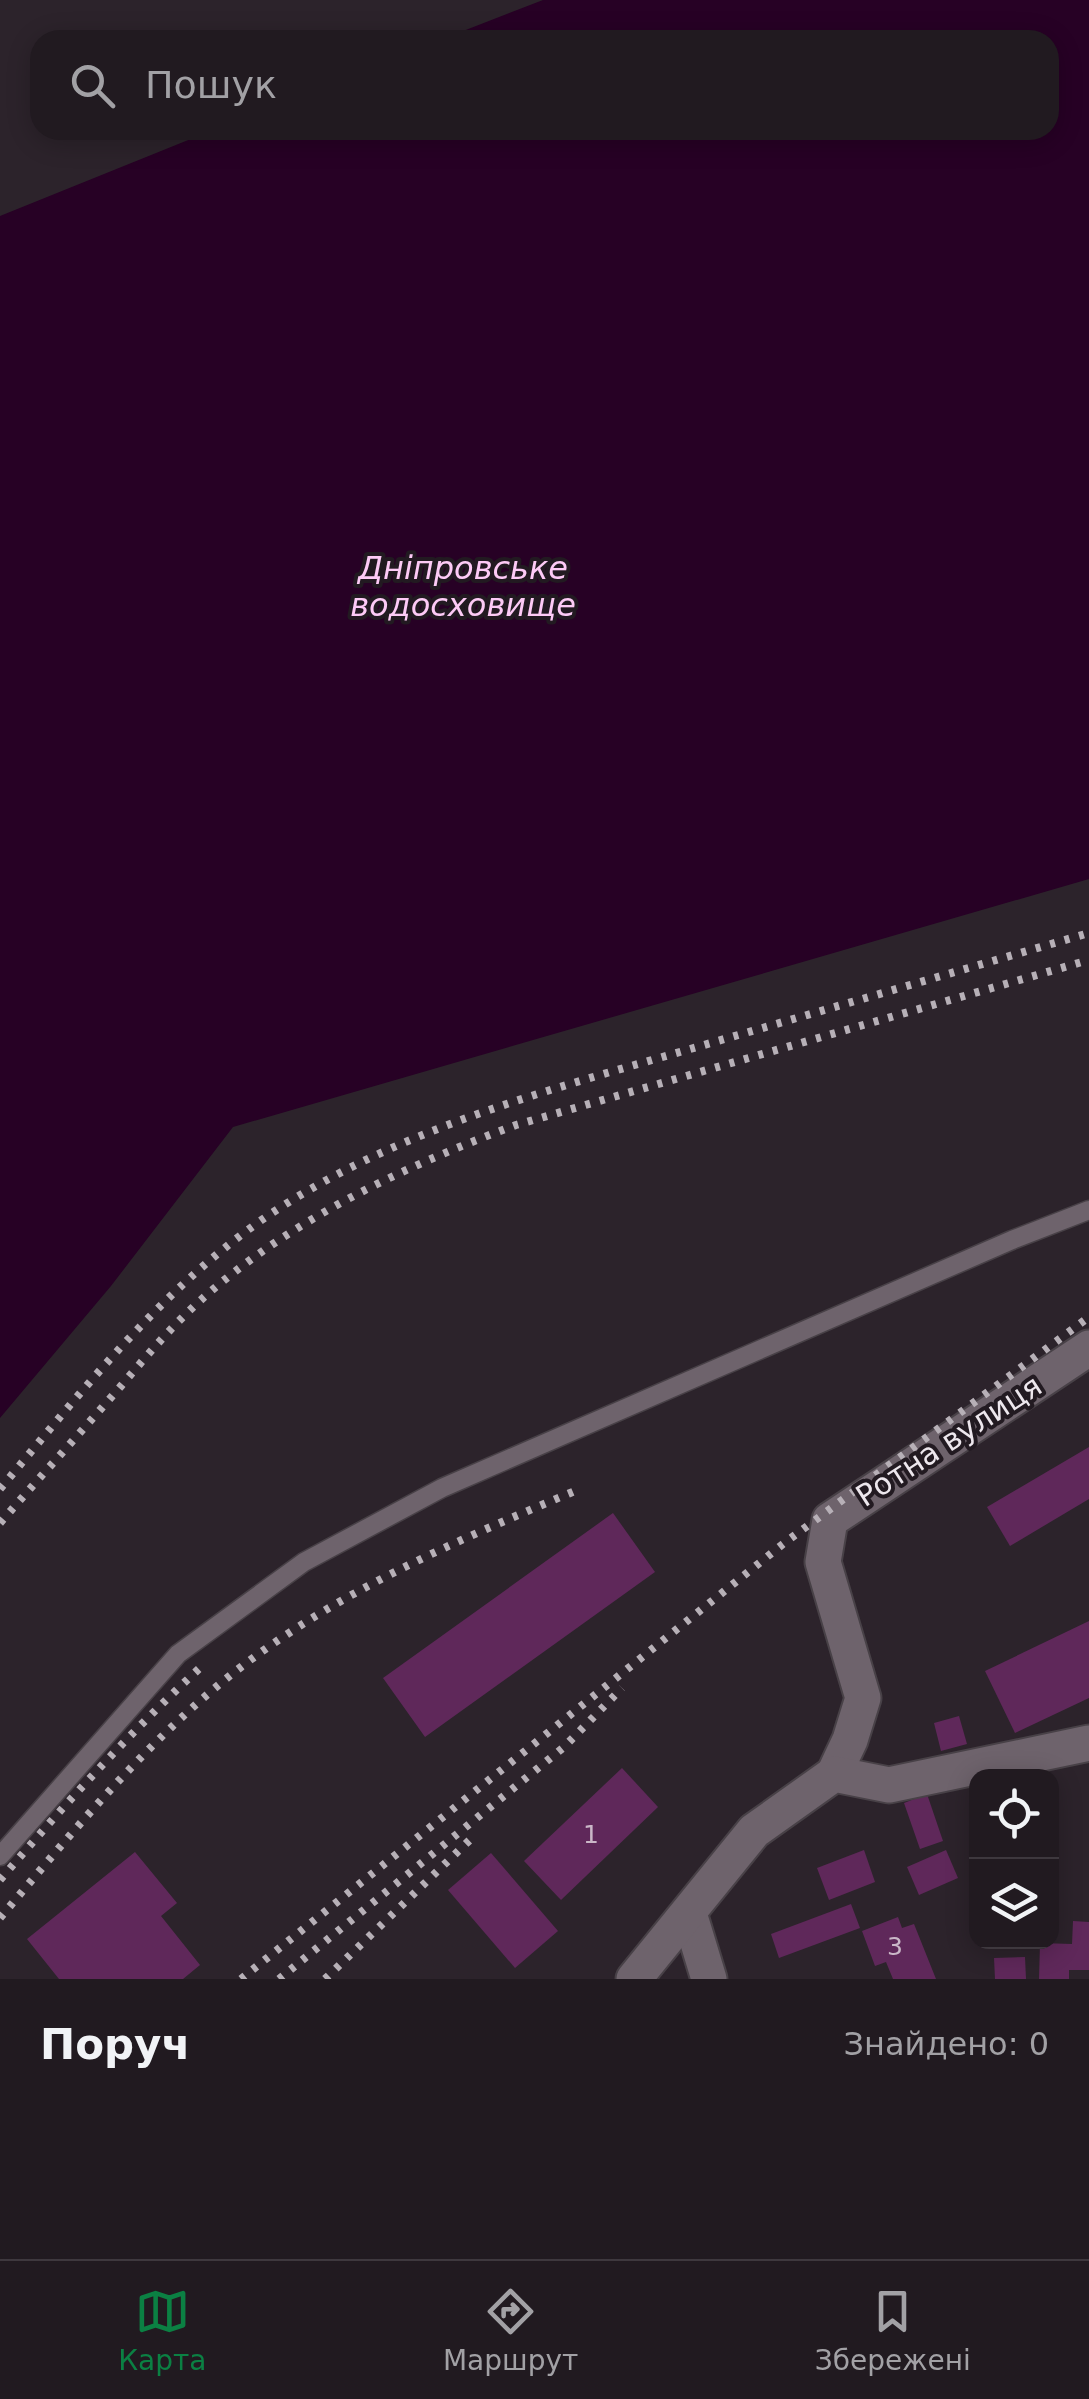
<!DOCTYPE html>
<html lang="uk">
<meta charset="utf-8">
<style>
:root{--surface:#211a20;--page:#292329;--text:#f1f3f6;--muted:#a2a1a5;--line:#3e383e;--accent:#0b8043}
body{margin:0;font-family:"DejaVu Sans",sans-serif;background:var(--page);color:var(--text)}
.controls{position:absolute;right:30px;bottom:30px;display:grid;overflow:hidden;border-radius:20px;box-shadow:0 5px 25px #0003}
.controls button{width:90px;height:90px;display:grid;place-items:center;padding:0;border:0;border-bottom:2px solid var(--line);background:var(--surface);color:var(--text);font:50px sans-serif}
.list{margin:0;padding:0;list-style:none}
h2{display:flex;justify-content:space-between;align-items:center;height:130px;margin:0;padding:0 40px;font-size:42px}
h2 small{font-size:32px;font-weight:400;color:var(--muted)}
.icon{flex:none;width:55px;height:55px;fill:none;stroke:currentColor;stroke-width:2;stroke-linecap:round;stroke-linejoin:round}
.map{position:relative;flex:none;width:1089px;height:1979px;overflow:hidden}
.search{position:absolute;background:var(--surface);box-shadow:0 5px 25px #0003;left:30px;right:30px;top:30px;height:110px;display:flex;align-items:center;gap:25px;box-sizing:border-box;padding:0 35px;border-radius:30px;color:var(--muted);font-size:38px}
.sheet{height:280px;background:var(--surface)}
nav{display:flex;justify-content:space-around;align-items:center;box-sizing:border-box;height:140px;border-top:2px solid var(--line);background:var(--surface);font-size:28px;color:var(--muted)}
nav a{display:grid;justify-items:center;gap:5px}
nav .on{color:var(--accent)}
.map>svg:first-child{display:block}
.water{fill:#270125}
.building{fill:#5f285a}
.lines{fill:none;stroke-linecap:round;stroke-linejoin:round}
.lane-casing{stroke:#484147;stroke-width:21}
.street-casing{stroke:#484147;stroke-width:39}
.lane{stroke:#6e636c;stroke-width:18}
.street{stroke:#6e636c;stroke-width:35}
.rail{stroke:#b7b0b7;stroke-width:8;stroke-dasharray:5 10;stroke-linecap:butt}
.labels{text-anchor:middle;stroke-width:8;stroke-linejoin:round;paint-order:stroke}
.number-label{font-size:25px;fill:#cab7c8}
.street-label{font-size:30px;fill:#ede7ed;stroke:#221a21}
.water-label{font-size:32px;font-style:italic;fill:#fdcaf6;stroke:#221a21}
</style>
<div class="map">
<svg width="1089" height="1979" viewBox="0 0 1089 1979">
<rect width="100%" height="100%" fill="#2c232b"/>
<polygon class="water" points="543,0 1089,0 1089,879 233,1127 111,1286 0,1418 0,216 213,130 1049,130 1049,40 440,40"/>
<g class="building">
<polygon points="1089,1447 1089,1499 1010,1546 987,1507"/>
<polygon points="613,1513 655,1572 425,1737 383,1678"/>
<polygon points="1089,1621 1089,1698 1015,1733 985,1671"/>
<polygon points="959,1716 967,1744 941,1751 934,1723"/>
<polygon points="622,1768 658,1807 561,1900 524,1861"/>
<polygon points="927,1794 943,1841 920,1849 904,1803"/>
<polygon points="864,1850 875,1882 829,1900 817,1868"/>
<polygon points="946,1850 958,1878 919,1895 907,1867"/>
<polygon points="135,1852 177,1903 161,1916 200,1965 183,1979 59,1979 27,1939"/>
<polygon points="491,1853 558,1931 515,1968 448,1890"/>
<polygon points="851,1904 860,1928 779,1958 771,1934"/>
<polygon points="898,1917 902,1928 914,1924 936,1979 893,1979 886,1962 875,1966 862,1931"/>
<polygon points="1073,1921 1089,1922 1089,1970 1069,1970 1069,1979 1039,1979 1040,1943 1072,1944"/>
<polygon points="1025,1957 1026,1979 995,1979 994,1958"/>
</g>
<g class="lines">
<g class="lane-casing">
<polyline id="lane" points="0,1856 178,1654 304,1562 442,1488 1012,1240 1089,1210"/>
</g>
<g class="street-casing">
<g id="street">
<polyline points="834,1774 850,1740 863,1698 823,1562 830,1520 1089,1348"/>
<polyline points="689,1913 709,1979"/>
<polyline points="634,1979 754,1831 834,1774 889,1785 1089,1743"/>
</g>
</g>
<use href="#lane" class="lane"/>
<use href="#street" class="street"/>
<g class="rail">
<path d="M0 1489C81 1392 159 1292 263 1219 392 1130 549 1090 697 1047 828 1009 958 971 1089 933"/>
<path d="M0 1523C40 1477 81 1432 121 1386 149 1353 177 1320 210 1292 298 1216 408 1165 516 1125L1089 960"/>
<path d="M0 1880C65 1804 128 1734 202 1666"/>
<path d="M0 1918C74 1830 149 1738 241 1667 344 1588 463 1538 582 1488"/>
<polyline points="241,1979 783,1544 1089,1317"/>
<polyline points="279,1979 564,1747 622,1688"/>
<polyline points="325,1979 475,1835"/>
</g>
</g>
<g class="labels">
<g class="number-label">
<text x="591" y="1843">1</text>
<text x="895" y="1955">3</text>
</g>
<g class="street-label">
<text transform="translate(949 1441) rotate(-33)" y="10">Ротна вулиця</text>
</g>
<g class="water-label">
<text x="463" y="579">Дніпровське<tspan x="463" dy="37">водосховище</tspan></text>
</g>
</g>
</svg>
<div class="controls">
<button><svg class="icon" aria-label="locate" viewBox="0 0 24 24"><circle cx="12" cy="12" r="6"/><path d="M12 2v4M12 18v4M2 12h4M18 12h4"/></svg></button>
<button><svg class="icon" aria-label="layers" viewBox="0 0 24 24"><path d="M12 4l9 5-9 5-9-5zM3 14l9 5 9-5"/></svg></button>
</div>
<div class="search"><svg class="icon" aria-label="search" viewBox="0 0 24 24"><circle cx="10" cy="10" r="6"/><path d="M15 15l6 6"/></svg>Пошук</div>
</div>
<section class="sheet">
<h2>Поруч<small>Знайдено: 0</small></h2>
<ul class="list">
</ul>
</section>
<nav>
<a class="on"><svg class="icon" aria-label="map" viewBox="0 0 24 24"><path d="M3 6l6-2 6 2 6-2v14l-6 2-6-2-6 2zM9 4v14M15 6v14"/></svg>Карта</a>
<a><svg class="icon" aria-label="directions" viewBox="0 0 24 24"><path d="M12 3l9 9-9 9-9-9zM9 14v-3h6M13 9l2 2-2 2"/></svg>Маршрут</a>
<a><svg class="icon" aria-label="saved" viewBox="0 0 24 24"><path d="M7 4h10v16l-5-4-5 4z"/></svg>Збережені</a>
</nav>
